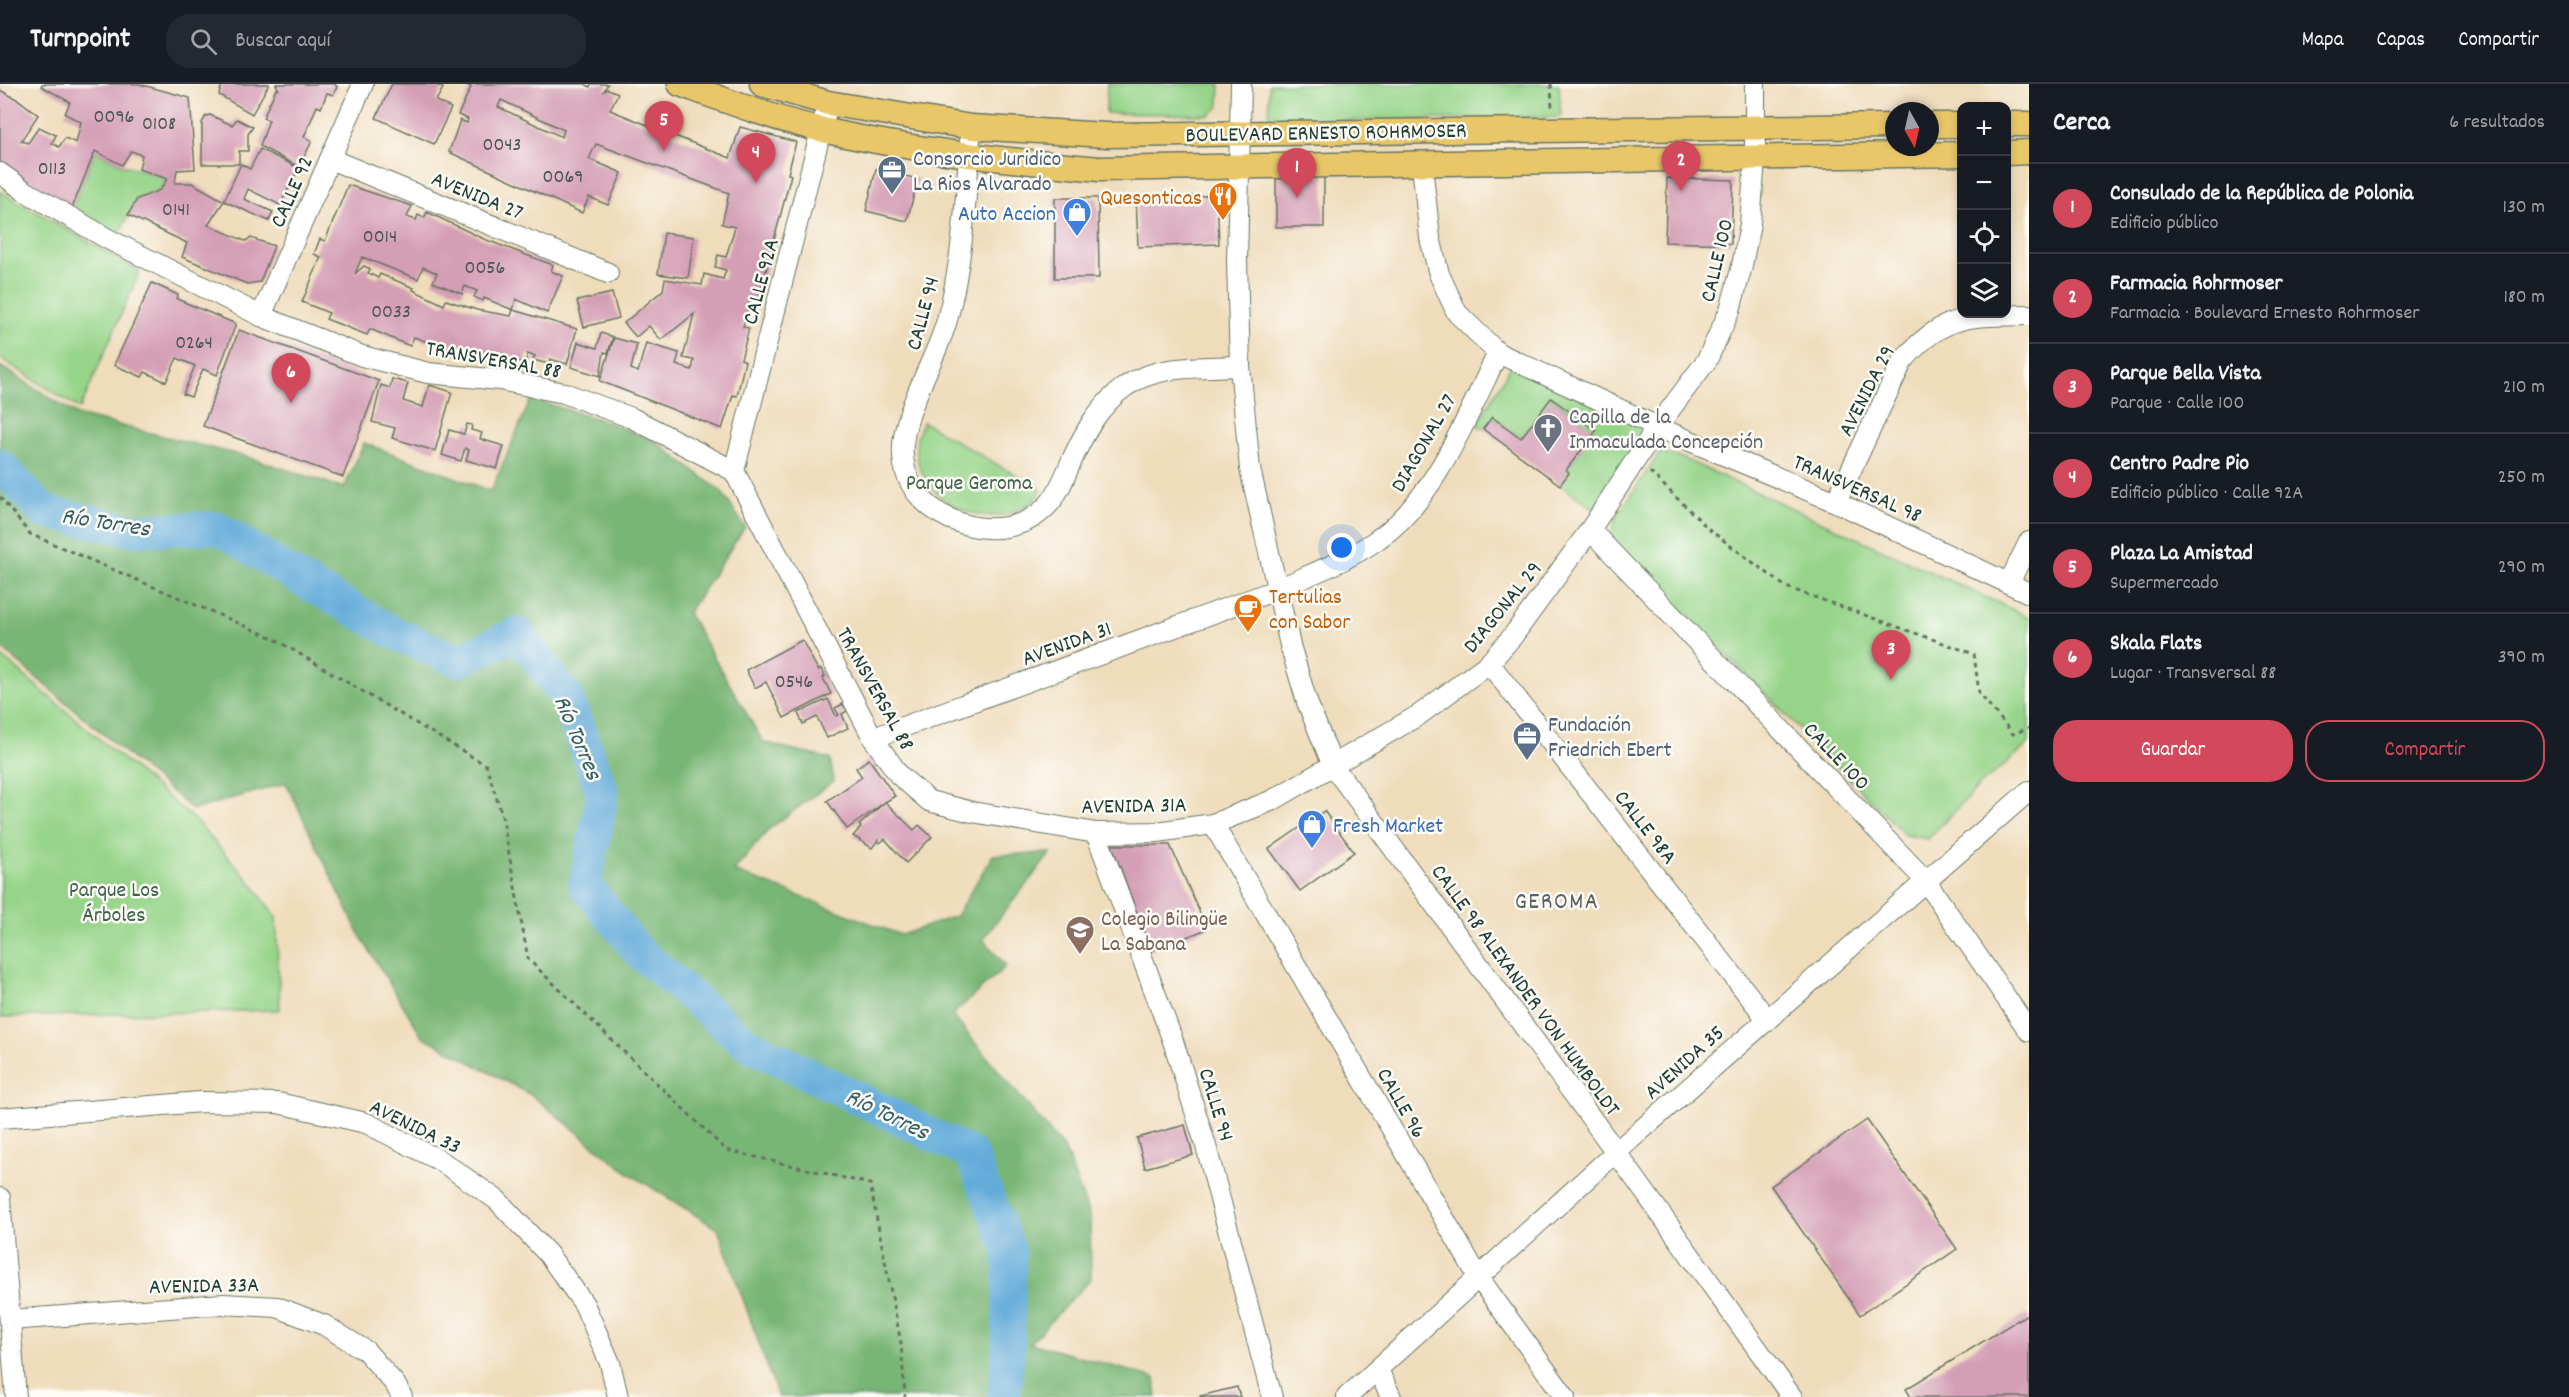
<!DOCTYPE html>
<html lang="es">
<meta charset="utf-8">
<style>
:root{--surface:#171b24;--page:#242831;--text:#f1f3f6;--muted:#9ea1a6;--line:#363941;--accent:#d1495b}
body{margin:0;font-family:Dekko,sans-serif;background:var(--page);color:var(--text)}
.controls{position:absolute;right:18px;top:18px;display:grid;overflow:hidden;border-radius:12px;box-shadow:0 3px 9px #0003}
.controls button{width:54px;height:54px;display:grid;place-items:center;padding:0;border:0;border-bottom:2px solid var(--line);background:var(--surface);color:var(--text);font:30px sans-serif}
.compass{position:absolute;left:1885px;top:18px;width:54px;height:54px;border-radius:50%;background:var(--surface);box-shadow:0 3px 9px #0003;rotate:172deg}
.you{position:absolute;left:1342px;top:464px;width:21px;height:21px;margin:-15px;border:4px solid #fff;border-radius:50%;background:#1a73e8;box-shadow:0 0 0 9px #1a73e833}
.badge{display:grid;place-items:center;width:39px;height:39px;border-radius:50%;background:var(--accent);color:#fff;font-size:20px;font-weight:700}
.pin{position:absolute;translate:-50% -50px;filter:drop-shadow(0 2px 3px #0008)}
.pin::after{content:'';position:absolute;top:32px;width:21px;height:18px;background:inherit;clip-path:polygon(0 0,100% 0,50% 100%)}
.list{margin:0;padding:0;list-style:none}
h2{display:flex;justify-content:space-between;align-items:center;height:78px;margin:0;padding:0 24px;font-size:26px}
h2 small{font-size:20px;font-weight:400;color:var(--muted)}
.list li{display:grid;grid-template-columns:39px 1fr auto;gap:18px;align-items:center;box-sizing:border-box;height:90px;padding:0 24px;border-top:2px solid var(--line)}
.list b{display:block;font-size:22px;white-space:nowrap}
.list p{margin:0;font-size:20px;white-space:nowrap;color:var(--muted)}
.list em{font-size:20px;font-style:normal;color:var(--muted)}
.actions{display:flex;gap:12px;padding:18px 24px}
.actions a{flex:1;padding:14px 0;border:2px solid var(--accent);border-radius:24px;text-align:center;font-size:21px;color:var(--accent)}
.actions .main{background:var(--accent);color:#fff}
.icon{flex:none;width:33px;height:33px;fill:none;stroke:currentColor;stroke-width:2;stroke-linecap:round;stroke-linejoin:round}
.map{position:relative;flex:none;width:2029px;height:1313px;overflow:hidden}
header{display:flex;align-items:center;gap:36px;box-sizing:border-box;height:84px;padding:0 30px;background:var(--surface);border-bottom:2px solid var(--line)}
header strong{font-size:28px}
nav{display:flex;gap:33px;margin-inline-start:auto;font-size:21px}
.search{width:420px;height:54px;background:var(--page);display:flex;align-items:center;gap:15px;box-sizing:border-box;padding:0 21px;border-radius:24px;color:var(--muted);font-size:22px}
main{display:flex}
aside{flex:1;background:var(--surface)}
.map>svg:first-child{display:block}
.green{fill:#96d489;stroke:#5a885e;stroke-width:1.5}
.forest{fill:#78b675;stroke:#4c7a54;stroke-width:1.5}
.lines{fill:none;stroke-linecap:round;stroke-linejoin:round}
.river{stroke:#63acda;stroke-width:33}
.building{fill:#d49eb5;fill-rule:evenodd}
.minor-casing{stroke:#687563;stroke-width:22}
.major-casing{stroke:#687563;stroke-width:27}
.path{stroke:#687563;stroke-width:3;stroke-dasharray:4.5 4.5;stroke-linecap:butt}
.minor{stroke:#fff;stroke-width:20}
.major{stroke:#e9c769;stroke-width:24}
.labels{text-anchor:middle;stroke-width:5;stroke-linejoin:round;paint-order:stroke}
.number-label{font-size:20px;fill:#4c5554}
.street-label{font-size:22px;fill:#1f3d34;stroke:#fdfcf7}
.service-label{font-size:22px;fill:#4e5e75;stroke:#fdfcf7;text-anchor:start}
.food-label{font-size:22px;fill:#c56008;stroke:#fdfcf7;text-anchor:end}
.shop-label{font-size:22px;fill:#366cbe;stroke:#fdfcf7;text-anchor:end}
.worship-label{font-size:22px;fill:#5b616d;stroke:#fdfcf7;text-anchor:start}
.park-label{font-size:22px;fill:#3d6349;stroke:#fdfcf7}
.education-label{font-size:22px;fill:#785e54;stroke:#fdfcf7;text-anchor:start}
.water-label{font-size:24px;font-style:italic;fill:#335e66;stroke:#fdfcf7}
.neighbourhood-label{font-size:24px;letter-spacing:1.5px;fill:#5e5f61;stroke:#fdfcf7}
</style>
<header>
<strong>Turnpoint</strong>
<div class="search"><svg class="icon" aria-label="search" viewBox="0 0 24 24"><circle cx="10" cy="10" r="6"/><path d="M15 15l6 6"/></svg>Buscar aquí</div>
<nav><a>Mapa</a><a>Capas</a><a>Compartir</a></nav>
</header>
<main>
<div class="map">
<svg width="2029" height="1313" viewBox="0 0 2029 1313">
<rect width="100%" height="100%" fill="#fdfcf7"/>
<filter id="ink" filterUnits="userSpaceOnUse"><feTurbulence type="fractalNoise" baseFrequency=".0167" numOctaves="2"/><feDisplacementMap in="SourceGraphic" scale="12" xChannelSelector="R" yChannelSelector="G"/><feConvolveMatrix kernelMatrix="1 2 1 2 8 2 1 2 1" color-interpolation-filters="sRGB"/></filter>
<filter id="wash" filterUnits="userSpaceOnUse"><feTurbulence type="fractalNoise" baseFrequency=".008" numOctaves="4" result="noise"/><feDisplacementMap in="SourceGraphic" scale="24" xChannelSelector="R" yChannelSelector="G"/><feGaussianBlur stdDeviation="1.35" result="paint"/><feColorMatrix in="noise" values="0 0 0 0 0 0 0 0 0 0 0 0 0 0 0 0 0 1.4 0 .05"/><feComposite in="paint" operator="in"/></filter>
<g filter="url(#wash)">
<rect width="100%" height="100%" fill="#efdcbb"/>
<g class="green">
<polygon points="1107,0 1220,0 1219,23 1209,31 1106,29"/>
<polygon points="1269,0 1559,0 1561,33 1269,38"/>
<polygon points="95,67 122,81 139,85 167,95 160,106 137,115 117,153 70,129"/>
<polygon points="0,107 140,187 80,325 0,274"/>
<polygon points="1512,280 1648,346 1593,424 1560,401 1566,386 1595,347 1552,314 1521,354 1493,333 1483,345 1477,341"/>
<path d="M923 338 1042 406C1004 462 907 418 917 355 918 349 921 343 923 338Z"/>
<polygon points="1660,368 1682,374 2029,533 2029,660 1981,700 1928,755 1905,751 1610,453 1617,432"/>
<polygon points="0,571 196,737 253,801 276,833 280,926 1,933"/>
</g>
<polygon class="forest" points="0,282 77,331 244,372 344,404 364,359 491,407 531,315 599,335 653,356 721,407 745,443 688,529 763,658 830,675 834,697 769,745 734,787 901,851 956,832 993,771 1051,769 983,855 1006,882 952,931 1065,1066 1090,1133 1091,1195 1030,1259 1155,1294 1157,1313 778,1313 718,1145 627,1088 531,1011 422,952 359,850 286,699 193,726 0,563"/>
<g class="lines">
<polyline class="river" points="0,381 44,428 133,446 218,444 305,498 394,549 458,577 518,549 566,612 603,709 585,801 639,868 746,959 971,1070 1010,1168 1008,1274 1004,1313"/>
</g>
<g id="blocks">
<g class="building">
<polygon points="42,0 139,0 190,14 195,85 177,86 175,99 192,99 224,117 241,80 250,85 260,65 299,84 280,121 248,105 244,115 273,128 269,137 224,117 208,141 245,157 251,154 274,162 260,198 247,200 182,173 187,159 128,131 137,115 160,106 167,95 139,85 142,71 131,67 122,81 95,67 70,129 0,81 0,6 20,17 38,31 21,57 28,59 39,43 56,51 52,59 59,63 65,54 76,59 81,38 65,30 70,18 41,2"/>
<polygon points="222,0 269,0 252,30 219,11"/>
<polygon points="276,0 335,0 337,3 333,11 327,9 321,24 317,22 304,53 312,57 299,83 260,62 269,36 263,34 276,5 279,6"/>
<polygon points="392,0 435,0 443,4 436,17 451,24 434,60 376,34"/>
<path d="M465 0H585L590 3 591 0H608L604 7 608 5 618 9 610 26 730 74 740 43 796 58 788 90 791 91 757 221 749 219 743 243 749 244 741 275 745 277 737 312 733 311 722 345 600 297 614 254 637 260 631 285 638 288 646 259 679 269 676 281 692 286 694 276 683 274 694 230 661 256 649 242 636 253 624 239 663 206 665 195 702 201 704 190 723 195 726 186 715 183 718 171 726 173 735 143 722 140 729 109 596 60 589 75 622 89 608 121 589 113 582 129 449 68 460 36 467 39 468 35 458 31 471 3ZM501 16 564 46 562 53 498 23Z"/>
<polygon points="210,31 232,41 237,35 253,43 248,50 248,67 239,67 239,80 202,80 202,39 206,32"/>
<polygon points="876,85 918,95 907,137 866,127"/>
<rect x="1276" y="90" width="48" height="53"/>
<polygon points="1667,94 1733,96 1731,160 1665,158"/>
<polygon points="348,101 412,122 407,133 416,136 418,131 424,134 427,128 484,155 553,181 551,187 563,192 547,229 516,215 513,226 484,214 483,217 474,213 477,207 465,202 462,210 433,198 437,189 423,183 418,195 362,173 355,190 364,182 370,185 368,189 378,194 380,190 414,204 413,206 444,221 446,216 477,226 511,232 513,226 577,245 567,280 550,275 549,280 533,276 535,272 527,270 526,279 460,266 459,271 443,268 444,264 414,253 410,262 370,245 367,251 326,235 329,229 302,218 321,173 314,170 320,155 325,157"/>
<polygon points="1217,111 1219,160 1138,163 1136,115"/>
<polygon points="1055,114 1098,114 1099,194 1055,194"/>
<polygon points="664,149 694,153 688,194 658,190"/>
<polygon points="152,199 178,211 177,215 236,240 217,291 203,285 191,313 183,310 195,282 177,274 166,298 145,288 142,293 114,281"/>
<polygon points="612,209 619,234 584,243 577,217"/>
<polygon points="239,246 379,297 343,393 203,342"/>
<polygon points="601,249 613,253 608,269 604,268 600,292 571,283 578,258 597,264"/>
<polygon points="392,295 408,299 403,317 423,323 429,301 452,308 435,367 392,354 395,344 372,338 381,301 390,304"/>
<polygon points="1551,314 1596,347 1566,386 1569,389 1560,401 1483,345 1492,333 1521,354"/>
<polygon points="467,340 472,341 471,346 482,349 480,355 504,362 497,385 466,376 469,366 465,364 461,377 442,371 449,346 464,350"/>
<polygon points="802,556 818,586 821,585 825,592 823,594 831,610 784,634 766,598 755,604 746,586"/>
<polygon points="828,615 836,632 839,631 835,624 843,620 847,627 842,630 848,644 827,654 817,633 803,640 798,629"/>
<polygon points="869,675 895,712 885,718 914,746 919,741 932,753 906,779 885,755 880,759 878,756 872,764 853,752 861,743 859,741 885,718 847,745 827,717 862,693 856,684"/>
<polygon points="1324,727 1354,768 1300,807 1269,765"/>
<polygon points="1112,761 1170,761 1207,845 1151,867"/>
<polygon points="1867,1036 1957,1165 1860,1231 1771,1102"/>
<polygon points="1185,1041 1193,1071 1145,1084 1137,1054"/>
<polygon points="2029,1229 2029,1313 1911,1313 1906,1305"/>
<polygon points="1237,1303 1240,1313 1200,1313 1200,1312"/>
</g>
</g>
</g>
<g filter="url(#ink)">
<use href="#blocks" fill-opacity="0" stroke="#687563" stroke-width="1.5"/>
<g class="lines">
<g class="minor-casing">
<g id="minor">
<polyline points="1241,0 1237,177 1240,282 1250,385 1290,561 1307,618 1333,682 1616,1068 1792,1313"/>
<path d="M971 43C966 108 964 173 947 236 936 277 899 332 903 373 908 438 1004 468 1047 422 1058 411 1065 392 1071 378 1084 349 1099 321 1126 302 1159 280 1202 284 1240 282"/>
<polyline points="330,75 608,189"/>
<polyline points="1422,81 1430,154 1439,190 1457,229 1498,269 1671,349 1836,418 2029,509"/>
<polyline points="0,89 25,107 108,155 261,232 362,272 428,289 500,296 564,309 632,334 734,387 873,654 899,691 929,717 972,728 1096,749 1157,748 1213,740 1273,716 1419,631 1489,579 1512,553 1590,446 1657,343 1707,276 1730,226 1742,182 1750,140 1755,75 1755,0"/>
<polyline points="261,232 363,0"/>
<polyline points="734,387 828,19"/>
<path d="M1836 418 1902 278C1942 229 1971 232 2029 231"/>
<polyline points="1590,446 1925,796 2029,947"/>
<polyline points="2009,499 2029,458"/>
<polyline points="1489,579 1767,935"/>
<path d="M873 654 1276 506C1310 490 1348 477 1378 455 1435 417 1468 329 1498 269"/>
<polyline points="1213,740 1479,1194 1565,1313"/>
<polyline points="1096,749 1173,957 1206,1062 1272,1313"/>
<polyline points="0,1034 201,1018 278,1019 366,1039 441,1077 497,1116 548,1170 584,1220 610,1279 618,1313"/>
<polyline points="0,1114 16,1313"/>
<polyline points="10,1236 223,1220 277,1223 324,1241 366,1267 395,1300 402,1313"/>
<polyline points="1378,1286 1391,1313"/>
<polyline points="1347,1313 1616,1068 2029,707"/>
</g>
</g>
<g class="major-casing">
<g id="major">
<path d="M680 0C727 17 774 35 823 46 914 67 1007 76 1099 85L1962 70"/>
<polyline points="762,0 828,19 971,43 1106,51 1894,42"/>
<polyline points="2006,40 2029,40"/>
<polyline points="1930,41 1962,41"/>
<polyline points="2006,69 2029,68"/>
</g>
</g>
<g class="path">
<polyline points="1551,0 1552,25"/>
<polyline points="1650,388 1711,447 1786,503 1974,570 1979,609 2013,650 2029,644"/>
<polyline points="0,413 30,450 273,554 486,681 502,731 528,875 726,1066 870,1100 901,1259 905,1313"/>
</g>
<use href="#minor" class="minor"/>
<use href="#major" class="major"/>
</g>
</g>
<defs>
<g id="office-pin" transform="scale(1.5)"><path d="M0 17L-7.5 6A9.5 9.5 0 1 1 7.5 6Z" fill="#5c6f8a" stroke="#fdfcf7"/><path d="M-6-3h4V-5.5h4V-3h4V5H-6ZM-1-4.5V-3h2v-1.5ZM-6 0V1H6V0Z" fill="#fff"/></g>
<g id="restaurant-pin" transform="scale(1.5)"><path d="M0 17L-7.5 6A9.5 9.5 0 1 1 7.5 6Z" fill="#e8710a" stroke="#fdfcf7"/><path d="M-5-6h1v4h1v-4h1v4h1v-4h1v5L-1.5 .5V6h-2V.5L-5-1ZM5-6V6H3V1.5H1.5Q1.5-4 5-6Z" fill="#fff"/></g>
<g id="shop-pin" transform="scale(1.5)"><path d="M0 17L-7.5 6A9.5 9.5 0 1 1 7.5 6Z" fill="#3f7fe0" stroke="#fdfcf7"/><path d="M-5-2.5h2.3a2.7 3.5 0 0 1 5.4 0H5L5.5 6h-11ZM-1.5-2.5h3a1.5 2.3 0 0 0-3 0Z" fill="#fff"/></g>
<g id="church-pin" transform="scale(1.5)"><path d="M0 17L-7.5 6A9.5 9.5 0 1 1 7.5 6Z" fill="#6b7280" stroke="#fdfcf7"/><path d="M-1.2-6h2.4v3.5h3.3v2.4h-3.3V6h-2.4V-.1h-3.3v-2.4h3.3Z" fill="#fff"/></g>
<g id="cafe-pin" transform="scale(1.5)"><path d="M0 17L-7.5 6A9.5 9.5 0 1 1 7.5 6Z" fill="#e8710a" stroke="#fdfcf7"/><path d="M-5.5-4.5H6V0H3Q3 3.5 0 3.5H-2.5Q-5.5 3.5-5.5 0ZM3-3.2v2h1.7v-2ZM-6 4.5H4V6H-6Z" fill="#fff"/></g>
<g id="school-pin" transform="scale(1.5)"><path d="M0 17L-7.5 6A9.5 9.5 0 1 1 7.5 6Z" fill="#8d6e63" stroke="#fdfcf7"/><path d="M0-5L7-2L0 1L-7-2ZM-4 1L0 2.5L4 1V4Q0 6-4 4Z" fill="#fff"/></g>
</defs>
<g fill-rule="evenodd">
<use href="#office-pin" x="892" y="86"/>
<use href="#restaurant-pin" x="1223" y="112"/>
<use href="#shop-pin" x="1077" y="128"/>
<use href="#church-pin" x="1548" y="344"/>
<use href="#cafe-pin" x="1248" y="524"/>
<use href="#office-pin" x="1527" y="652"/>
<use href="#shop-pin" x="1312" y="740"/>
<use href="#school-pin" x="1080" y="846"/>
</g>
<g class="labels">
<g class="number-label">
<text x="114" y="38">0096</text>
<text x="159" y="45">0108</text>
<text x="502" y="66">0043</text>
<text x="52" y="90">0113</text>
<text x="563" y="98">0069</text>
<text x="176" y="131">0141</text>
<text x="380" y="158">0014</text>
<text x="485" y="189">0056</text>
<text x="391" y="233">0033</text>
<text x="194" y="264">0264</text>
<text x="794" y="603">0546</text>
</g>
<g class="street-label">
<text transform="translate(1326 47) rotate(-1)" y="8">BOULEVARD ERNESTO ROHRMOSER</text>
<text transform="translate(290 107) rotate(-66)" y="8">CALLE 92</text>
<text transform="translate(478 110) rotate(22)" y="8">AVENIDA 27</text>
<text transform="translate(1715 176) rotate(-77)" y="8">CALLE 100</text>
<text transform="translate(759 197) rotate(-75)" y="8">CALLE 92A</text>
<text transform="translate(921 229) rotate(-75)" y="8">CALLE 94</text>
<text transform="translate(494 274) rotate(10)" y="8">TRANSVERSAL 88</text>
<text transform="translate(1865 306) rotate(-63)" y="8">AVENIDA 29</text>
<text transform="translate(1422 358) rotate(-60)" y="8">DIAGONAL 27</text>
<text transform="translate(1858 403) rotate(24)" y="8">TRANSVERSAL 98</text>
<text transform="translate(1501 522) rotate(-51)" y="8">DIAGONAL 29</text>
<text transform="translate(1066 558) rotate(-20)" y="8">AVENIDA 31</text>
<text transform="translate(877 604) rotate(61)" y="8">TRANSVERSAL 88</text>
<text transform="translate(1838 671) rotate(46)" y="8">CALLE 100</text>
<text transform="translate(1134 720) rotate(-1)" y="8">AVENIDA 31A</text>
<text transform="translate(1647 742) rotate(52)" y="8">CALLE 98A</text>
<text transform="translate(1527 905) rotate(54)" y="8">CALLE 98 ALEXANDER VON HUMBOLDT</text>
<text transform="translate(1683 977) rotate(-42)" y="8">AVENIDA 35</text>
<text transform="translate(1403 1018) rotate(60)" y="8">CALLE 96</text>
<text transform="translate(1218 1020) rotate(73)" y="8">CALLE 94</text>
<text transform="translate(416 1041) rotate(26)" y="8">AVENIDA 33</text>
<text transform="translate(204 1200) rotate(-1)" y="8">AVENIDA 33A</text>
</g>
<g class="service-label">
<text x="913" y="81">Consorcio Juridico<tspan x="913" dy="25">La Rios Alvarado</tspan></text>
<text x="1548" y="647">Fundación<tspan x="1548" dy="25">Friedrich Ebert</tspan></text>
</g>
<g class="food-label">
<text x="1202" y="120">Quesonticas</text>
<text x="1269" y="519" text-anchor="start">Tertulias<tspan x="1269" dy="25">con Sabor</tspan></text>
</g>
<g class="shop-label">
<text x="1056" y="136">Auto Accion</text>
<text x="1333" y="748" text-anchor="start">Fresh Market</text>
</g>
<g class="worship-label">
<text x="1569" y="339">Capilla de la<tspan x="1569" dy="25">Inmaculada Concepción</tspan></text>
</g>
<g class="park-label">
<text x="969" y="405">Parque Geroma</text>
<text x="114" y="812">Parque Los<tspan x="114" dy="25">Árboles</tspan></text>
</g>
<g class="education-label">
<text x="1101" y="841">Colegio Bilingüe<tspan x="1101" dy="25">La Sabana</tspan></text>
</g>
<g class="water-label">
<text transform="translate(106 437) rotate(9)" y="8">Río Torres</text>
<text transform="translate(579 653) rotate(67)" y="8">Río Torres</text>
<text transform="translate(888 1029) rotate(26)" y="8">Río Torres</text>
</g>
<g class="neighbourhood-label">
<text x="1557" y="824">GEROMA</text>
</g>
</g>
</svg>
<div class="controls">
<button>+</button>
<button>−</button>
<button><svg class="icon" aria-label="locate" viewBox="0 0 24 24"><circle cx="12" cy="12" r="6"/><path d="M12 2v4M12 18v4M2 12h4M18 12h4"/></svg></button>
<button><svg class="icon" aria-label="layers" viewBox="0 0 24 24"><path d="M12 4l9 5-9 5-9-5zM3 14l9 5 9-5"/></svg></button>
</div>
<svg class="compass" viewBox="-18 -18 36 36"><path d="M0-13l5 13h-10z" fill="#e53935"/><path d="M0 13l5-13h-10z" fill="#9ea1a6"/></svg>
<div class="you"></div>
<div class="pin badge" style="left:1297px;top:114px">1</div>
<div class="pin badge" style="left:1681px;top:107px">2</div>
<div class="pin badge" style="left:1891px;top:596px">3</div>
<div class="pin badge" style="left:756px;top:99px">4</div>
<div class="pin badge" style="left:664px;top:67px">5</div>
<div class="pin badge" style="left:291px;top:319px">6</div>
</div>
<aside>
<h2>Cerca<small>6 resultados</small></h2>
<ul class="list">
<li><span class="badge">1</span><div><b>Consulado de la República de Polonia</b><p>Edificio público</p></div><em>130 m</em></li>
<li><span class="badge">2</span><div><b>Farmacia Rohrmoser</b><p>Farmacia · Boulevard Ernesto Rohrmoser</p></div><em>180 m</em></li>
<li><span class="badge">3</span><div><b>Parque Bella Vista</b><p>Parque · Calle 100</p></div><em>210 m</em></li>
<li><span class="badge">4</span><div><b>Centro Padre Pio</b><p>Edificio público · Calle 92A</p></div><em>250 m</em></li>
<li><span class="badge">5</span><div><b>Plaza La Amistad</b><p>Supermercado</p></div><em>290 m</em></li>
<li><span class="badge">6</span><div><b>Skala Flats</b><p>Lugar · Transversal 88</p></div><em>390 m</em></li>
</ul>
<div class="actions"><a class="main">Guardar</a><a>Compartir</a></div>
</aside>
</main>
